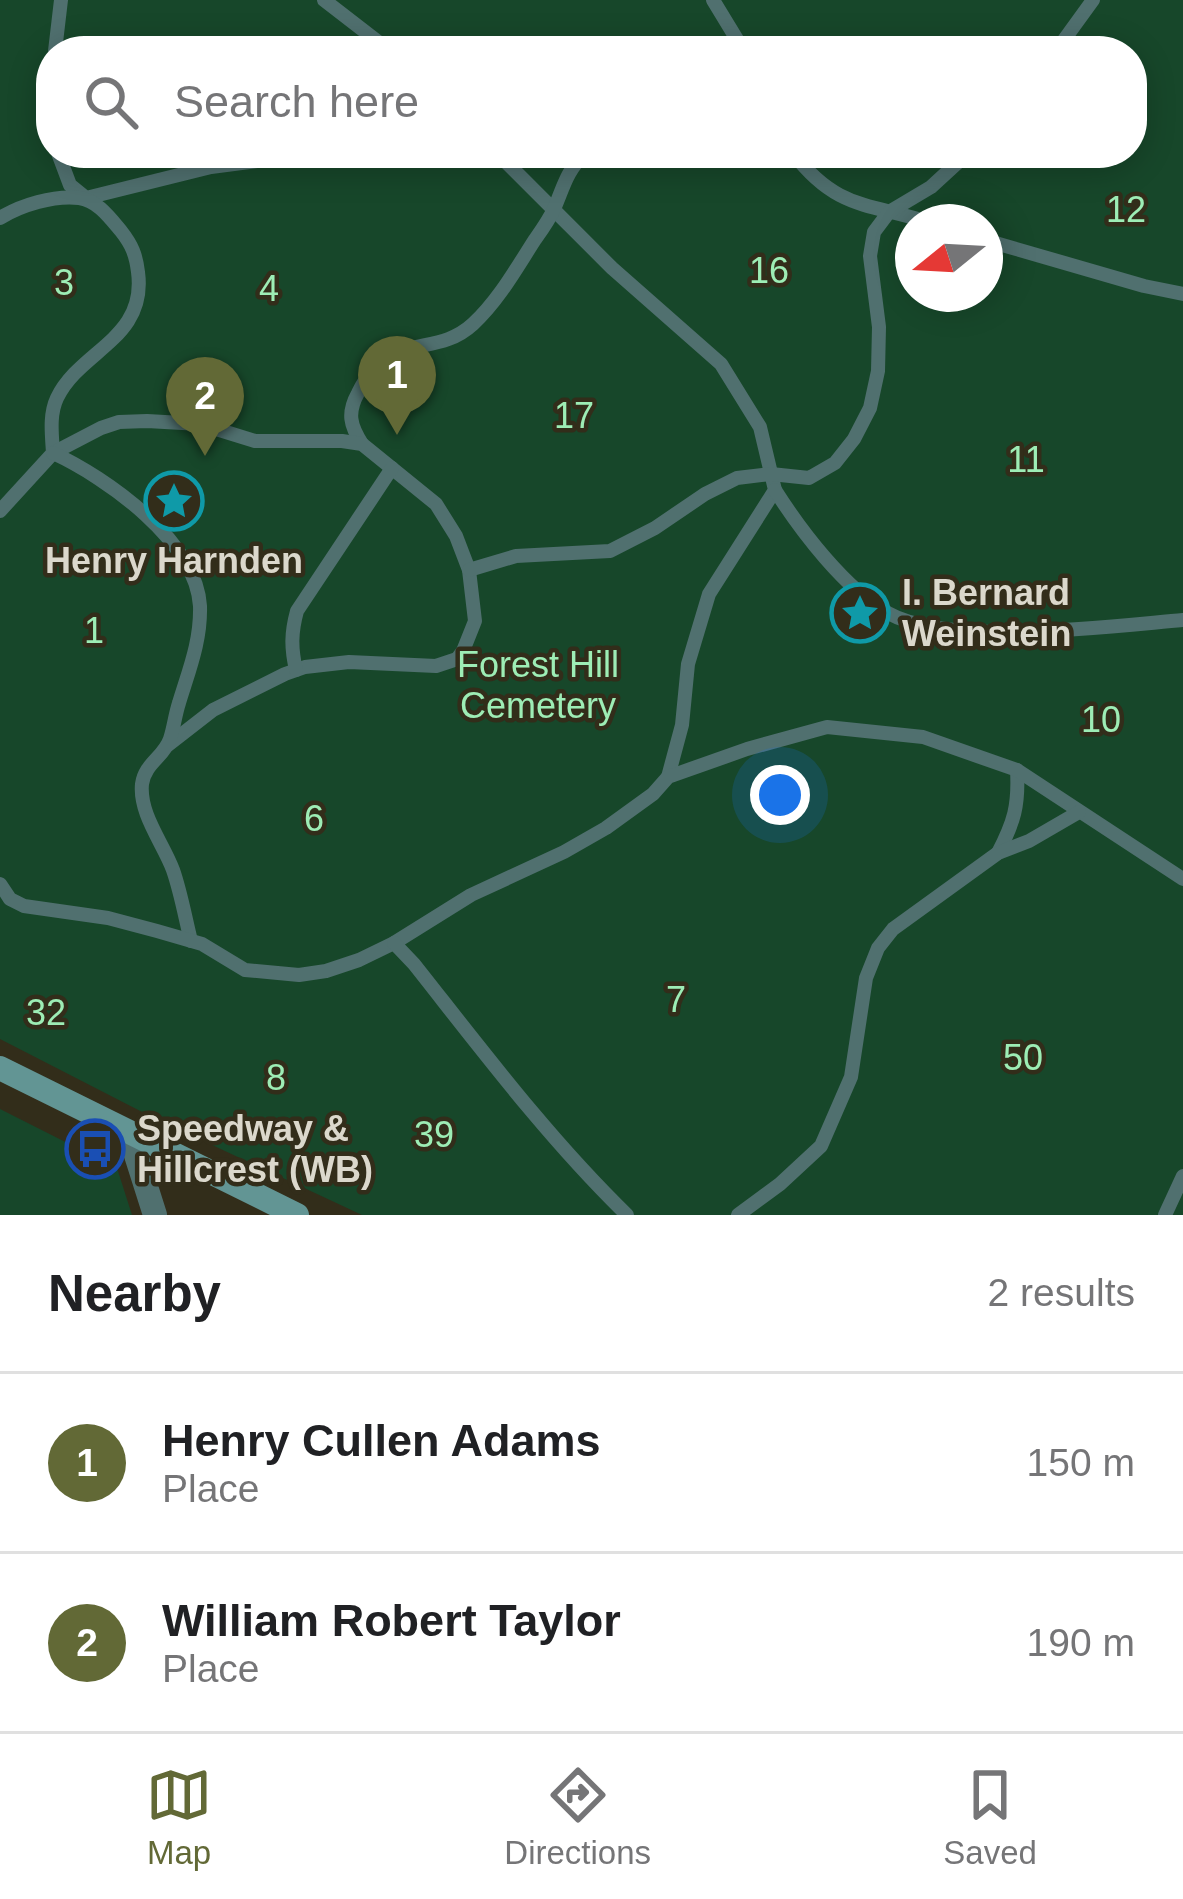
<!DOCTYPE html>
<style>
:root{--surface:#fff;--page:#f2f2f2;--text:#202124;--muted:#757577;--line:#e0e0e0;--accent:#626936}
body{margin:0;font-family:Arial,sans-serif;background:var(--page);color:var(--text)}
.compass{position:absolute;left:895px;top:204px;width:108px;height:108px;border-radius:50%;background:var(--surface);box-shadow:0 6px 30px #0003;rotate:252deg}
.you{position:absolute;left:780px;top:795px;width:42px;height:42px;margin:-30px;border:9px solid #fff;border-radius:50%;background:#1a73e8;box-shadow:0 0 0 18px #1a73e833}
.badge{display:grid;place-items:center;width:78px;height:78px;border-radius:50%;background:var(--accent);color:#fff;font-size:39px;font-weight:700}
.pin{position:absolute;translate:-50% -99px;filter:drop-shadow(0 3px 6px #0008)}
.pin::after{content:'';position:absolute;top:63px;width:42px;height:36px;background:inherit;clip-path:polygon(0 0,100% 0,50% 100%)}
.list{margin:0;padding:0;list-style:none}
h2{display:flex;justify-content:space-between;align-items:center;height:156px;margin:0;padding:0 48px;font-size:51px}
h2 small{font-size:39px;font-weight:400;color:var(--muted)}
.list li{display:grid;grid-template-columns:78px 1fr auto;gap:36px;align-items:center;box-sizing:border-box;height:180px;padding:0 48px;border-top:3px solid var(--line)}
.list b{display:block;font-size:45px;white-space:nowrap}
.list p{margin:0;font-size:39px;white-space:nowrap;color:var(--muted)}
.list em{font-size:39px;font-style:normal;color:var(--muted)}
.icon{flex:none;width:66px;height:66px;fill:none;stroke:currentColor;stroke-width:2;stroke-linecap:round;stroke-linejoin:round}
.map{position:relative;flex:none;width:1183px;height:1215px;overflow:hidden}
.search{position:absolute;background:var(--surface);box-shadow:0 6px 30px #0003;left:36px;right:36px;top:36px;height:132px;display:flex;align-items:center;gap:30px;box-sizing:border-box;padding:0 42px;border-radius:48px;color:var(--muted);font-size:45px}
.sheet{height:516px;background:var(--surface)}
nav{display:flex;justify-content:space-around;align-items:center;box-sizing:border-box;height:168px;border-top:3px solid var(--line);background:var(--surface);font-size:33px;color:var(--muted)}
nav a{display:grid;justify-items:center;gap:6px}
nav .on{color:var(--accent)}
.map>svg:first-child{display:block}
.green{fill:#17472a;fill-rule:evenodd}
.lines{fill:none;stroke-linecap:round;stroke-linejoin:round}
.service{stroke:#50706f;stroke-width:14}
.minor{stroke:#50706f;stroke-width:24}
.secondary{stroke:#629594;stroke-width:24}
.labels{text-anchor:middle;stroke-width:9;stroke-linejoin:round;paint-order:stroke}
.park-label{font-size:36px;fill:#9dedb5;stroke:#322d1a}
.poi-label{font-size:36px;font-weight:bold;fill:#dbd8cc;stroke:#322d1a;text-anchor:start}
</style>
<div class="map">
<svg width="1183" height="1215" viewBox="0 0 1183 1215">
<rect width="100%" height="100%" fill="#322d1a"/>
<g class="green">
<path d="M0 0H1183V1215H362L150 1116 0 1039ZM51 51H1132V153H51ZM913 222H985V294H913Z"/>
<polygon points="0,1109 117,1168 132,1215 0,1215"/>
</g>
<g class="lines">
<g class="service">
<polyline points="324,0 390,51"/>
<polyline points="713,0 744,51"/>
<polyline points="55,51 61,0"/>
<polyline points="1056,51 1093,0"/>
<polyline points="51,77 51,133"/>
<polyline points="58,153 70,185 86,198 211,167 319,153"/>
<polyline points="497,153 612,268 721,364 760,427 775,490 709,594 688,664 682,725 668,777"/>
<path d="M793 153C836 209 867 203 928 222"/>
<path d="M0 218C21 205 54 195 79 198 97 200 110 218 121 231 132 245 136 255 138 272 147 339 80 350 57 398 49 415 52 435 53 453L0 511"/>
<polyline points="985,240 1144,286 1183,294"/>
<path d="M362 444C350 425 347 413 358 393 390 328 434 360 473 324 498 301 516 269 534 241 541 231 549 220 554 209 564 186 566 172 585 153"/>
<polyline points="53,453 101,428 119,422 147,421 200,424 255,441 342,441 362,444 436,504 456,536 469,570 475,621 463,651 457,659 436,666 349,662 305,667 285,674 213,710 168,745"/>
<path d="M53 453C107 478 196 541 200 606 201 641 189 670 179 703 175 715 174 727 170 739 164 757 145 763 142 784 139 814 163 843 173 870 181 893 185 917 191 941"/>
<path d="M775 490C801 531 845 589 888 613 948 647 1112 626 1183 620"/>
<polyline points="469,570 516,556 610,551 655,528 705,494 737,478 771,474 809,478 835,463 854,439 870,408 878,371 879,327 870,256 874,232 889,212 931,187 968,153"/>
<path d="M296 670C291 648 291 633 297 611L392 468"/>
<path d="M998 853C1014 822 1019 806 1017 770"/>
<polyline points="0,884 10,899 24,906 108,918 157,931 202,944 245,970 299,975 326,971 359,960 394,943 471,895 564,852 606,828 653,794 668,777 747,749 827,727 923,737 1017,770 1183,879"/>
<path d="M394 943 414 964C482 1050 548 1138 627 1215"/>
<polyline points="738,1215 780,1184 821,1146 851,1077 866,978 878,948 893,929 998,853 1029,841 1079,812"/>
<polyline points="1165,1215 1183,1176"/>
</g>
<polyline class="minor" points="129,1133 155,1215"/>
<polyline class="secondary" points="0,1068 297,1215"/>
</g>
<defs>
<g id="sight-ring" transform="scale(3)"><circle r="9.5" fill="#322d1a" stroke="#0f9aa8" stroke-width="1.5"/><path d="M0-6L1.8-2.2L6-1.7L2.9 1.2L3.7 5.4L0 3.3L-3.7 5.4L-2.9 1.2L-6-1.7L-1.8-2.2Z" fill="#0f9aa8"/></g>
<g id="bus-ring" transform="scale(3)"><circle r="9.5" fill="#322d1a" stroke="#1a4fb4" stroke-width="1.5"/><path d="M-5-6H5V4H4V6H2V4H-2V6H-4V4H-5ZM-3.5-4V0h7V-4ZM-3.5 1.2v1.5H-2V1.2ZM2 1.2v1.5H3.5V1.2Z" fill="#1a4fb4"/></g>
</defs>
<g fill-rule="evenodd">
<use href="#sight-ring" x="174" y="501"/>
<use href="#sight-ring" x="860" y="613"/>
<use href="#bus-ring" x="95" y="1149"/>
</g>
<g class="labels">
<g class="park-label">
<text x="1126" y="222">12</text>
<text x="769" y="283">16</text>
<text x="64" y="295">3</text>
<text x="269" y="301">4</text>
<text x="574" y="428">17</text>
<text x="1026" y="472">11</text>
<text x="94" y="643">1</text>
<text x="538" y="677">Forest Hill<tspan x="538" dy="41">Cemetery</tspan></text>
<text x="1101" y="732">10</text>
<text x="314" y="831">6</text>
<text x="676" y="1012">7</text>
<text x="46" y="1025">32</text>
<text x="1023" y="1070">50</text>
<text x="276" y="1090">8</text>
<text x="434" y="1147">39</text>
</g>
<g class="poi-label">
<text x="174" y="573" text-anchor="middle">Henry Harnden</text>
<text x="902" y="605">I. Bernard<tspan x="902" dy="41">Weinstein</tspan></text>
<text x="137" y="1141">Speedway &amp;<tspan x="137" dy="41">Hillcrest (WB)</tspan></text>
</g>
</g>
</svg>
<svg class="compass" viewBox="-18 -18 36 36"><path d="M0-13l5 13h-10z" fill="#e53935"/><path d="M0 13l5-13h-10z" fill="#757577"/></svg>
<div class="you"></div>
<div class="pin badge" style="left:397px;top:435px">1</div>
<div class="pin badge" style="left:205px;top:456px">2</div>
<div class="search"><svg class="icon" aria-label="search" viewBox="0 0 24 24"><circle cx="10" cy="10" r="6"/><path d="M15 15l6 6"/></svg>Search here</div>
</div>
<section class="sheet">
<h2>Nearby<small>2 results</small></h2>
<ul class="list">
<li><span class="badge">1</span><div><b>Henry Cullen Adams</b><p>Place</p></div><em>150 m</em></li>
<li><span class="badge">2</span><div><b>William Robert Taylor</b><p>Place</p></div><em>190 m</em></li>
</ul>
</section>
<nav>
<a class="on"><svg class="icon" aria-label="map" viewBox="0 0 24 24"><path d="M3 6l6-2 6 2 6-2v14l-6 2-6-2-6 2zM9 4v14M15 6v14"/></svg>Map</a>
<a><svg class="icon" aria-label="directions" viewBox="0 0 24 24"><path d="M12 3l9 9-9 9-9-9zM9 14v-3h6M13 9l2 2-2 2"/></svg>Directions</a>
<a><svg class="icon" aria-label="saved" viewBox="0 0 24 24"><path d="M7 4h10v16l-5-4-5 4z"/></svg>Saved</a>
</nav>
